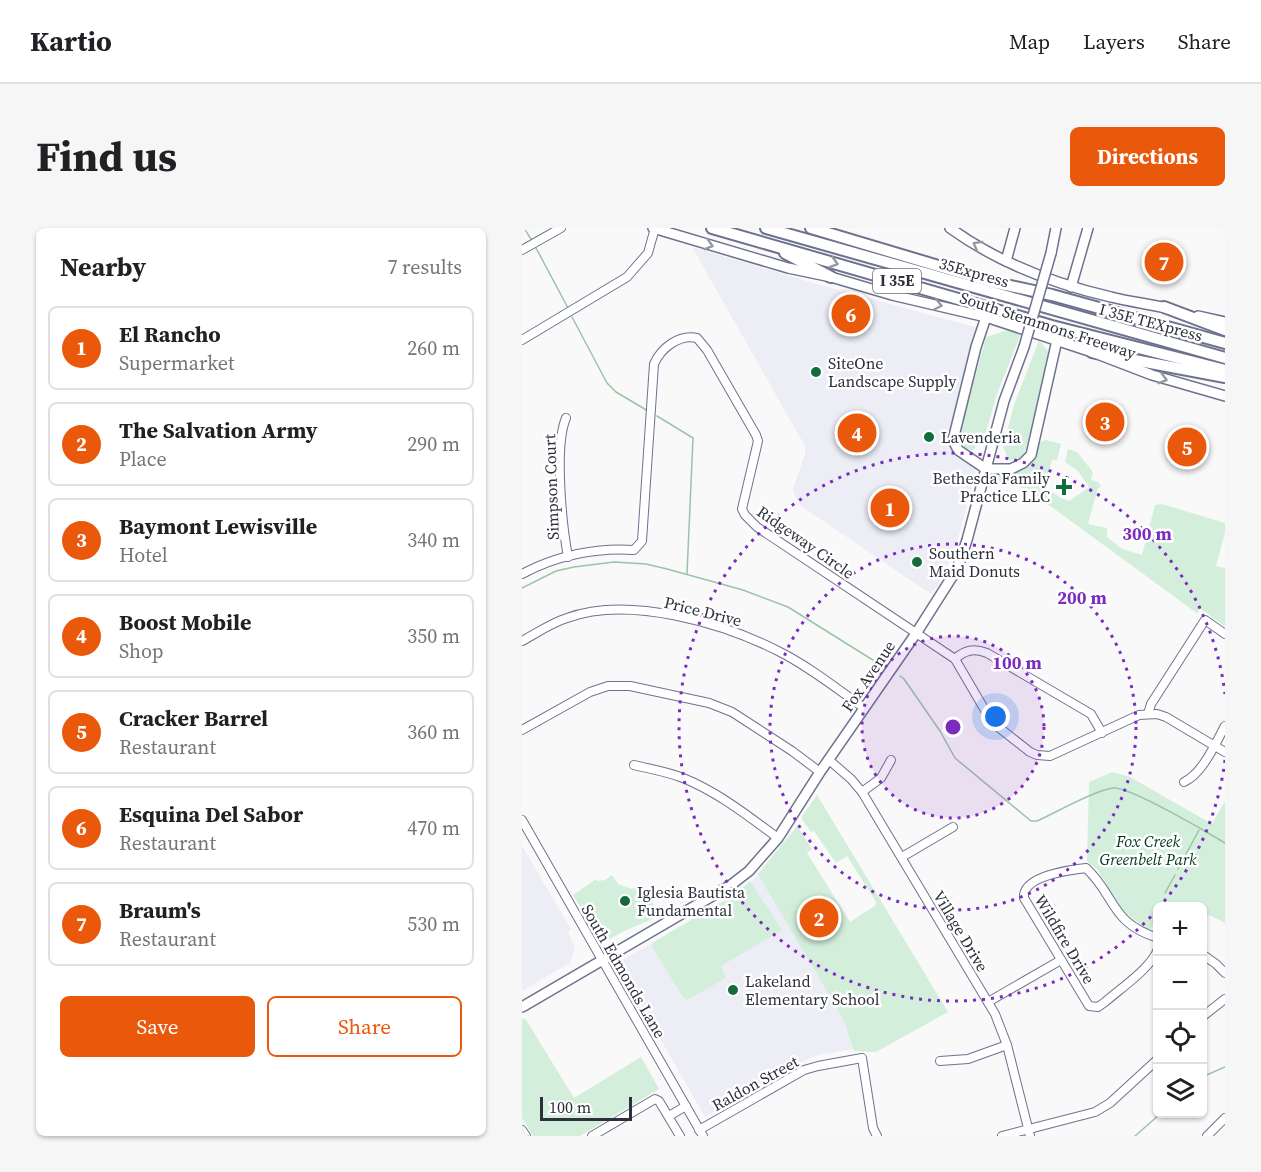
<!DOCTYPE html>
<meta charset="utf-8">
<style>
:root{--surface:#fff;--page:#f6f6f6;--text:#202124;--muted:#757577;--line:#e0e0e0;--accent:#ea580c}
body{margin:0;font-family:"Source Serif 4",serif;background:var(--page);color:var(--text)}
.controls{position:absolute;right:18px;bottom:18px;display:grid;overflow:hidden;border-radius:9px;box-shadow:0 2px 4px #0004}
.controls button{width:54px;height:54px;display:grid;place-items:center;padding:0;border:0;border-bottom:2px solid var(--line);background:var(--surface);color:var(--text);font:30px sans-serif}
.scale{position:absolute;left:18px;bottom:15px;width:92px;box-sizing:border-box;padding-left:6px;border:3px solid #2e303c;border-top:0;font-size:16px;line-height:21px;white-space:nowrap;color:#2e303c;-webkit-text-stroke:4px #fff;paint-order:stroke}
.you{position:absolute;left:474px;top:489px;width:21px;height:21px;margin:-15px;border:4px solid #fff;border-radius:50%;background:#1a73e8;box-shadow:0 0 0 9px #1a73e833}
.badge{display:grid;place-items:center;width:39px;height:39px;border-radius:50%;background:var(--accent);color:#fff;font-size:20px;font-weight:700}
.pin{position:absolute;translate:-50% -50%;border:3px solid #fff;box-shadow:0 2px 6px #0006}
.list{margin:0;padding:0;list-style:none}
h2{display:flex;justify-content:space-between;align-items:center;height:78px;margin:0;padding:0 24px;font-size:26px}
h2 small{font-size:20px;font-weight:400;color:var(--muted)}
.list li{display:grid;grid-template-columns:39px 1fr auto;gap:18px;align-items:center;box-sizing:border-box;height:84px;margin:0 12px 12px;padding:0 12px;border:2px solid var(--line);border-radius:9px}
.list b{display:block;font-size:22px;white-space:nowrap}
.list p{margin:0;font-size:20px;white-space:nowrap;color:var(--muted)}
.list em{font-size:20px;font-style:normal;color:var(--muted)}
.actions{display:flex;gap:12px;padding:18px 24px}
.actions a{flex:1;padding:14px 0;border:2px solid var(--accent);border-radius:9px;text-align:center;font-size:21px;color:var(--accent)}
.actions .main{background:var(--accent);color:#fff}
.icon{flex:none;width:33px;height:33px;fill:none;stroke:currentColor;stroke-width:2;stroke-linecap:round;stroke-linejoin:round}
.map{position:relative;flex:none;width:703px;height:908px;overflow:hidden;border-radius:9px}
header{display:flex;align-items:center;gap:36px;box-sizing:border-box;height:84px;padding:0 30px;background:var(--surface);border-bottom:2px solid var(--line)}
header strong{font-size:28px}
nav{display:flex;gap:33px;margin-inline-start:auto;font-size:21px}
.intro{display:flex;align-items:center;justify-content:space-between;box-sizing:border-box;height:144px;padding:0 36px}
h1{margin:0;font-size:42px}
.button{padding:15px 27px;border-radius:9px;background:var(--accent);color:#fff;font-size:21px;font-weight:700}
main{display:flex;gap:36px;padding:0 36px}
aside{flex:1;background:var(--surface);border-radius:9px;box-shadow:0 2px 4px #0004}
.map>svg:first-child{display:block}
.built{fill:#ecedf5}
.green{fill:#d3efdb}
.lines{fill:none;stroke-linecap:round;stroke-linejoin:round}
.stream{stroke:#9cc3a8;stroke-width:1.5}
.minor-casing{stroke:#6e728f;stroke-width:10}
.major-casing{stroke:#6e728f;stroke-width:12}
.highway-casing{stroke:#6e728f;stroke-width:14}
.minor{stroke:#fff;stroke-width:8}
.major{stroke:#fff;stroke-width:9}
.highway{stroke:#fff;stroke-width:10}
.major-bridge-casing{stroke:#6e728f;stroke-width:12;stroke-linecap:butt}
.major-bridge{stroke:#fff;stroke-width:9}
.oneway{stroke:#96989e}
.ring{fill:none;stroke:#7b2cbf;stroke-width:3;stroke-dasharray:3 6}
.poi-dot{fill:#146b3d;stroke:#fff;stroke-width:2}
.labels{text-anchor:middle;stroke-width:5;stroke-linejoin:round;paint-order:stroke}
.shield{fill:#fff;stroke:#6d6e76;stroke-width:1.5}
.shield-label{font-size:15px;font-weight:bold;fill:#2e303c}
.street-label{font-size:16px;fill:#2e303c;stroke:#fff}
.poi-label{font-size:16px;fill:#2e303c;stroke:#fff;text-anchor:start}
.park-label{font-size:16px;font-style:italic;fill:#03341b;stroke:#fff}
.centre{fill:#7b2cbf;stroke:#fff;stroke-width:3}
.ring-label{font-size:18px;text-anchor:middle;font-weight:bold;fill:#7b2cbf;stroke:#fff;stroke-width:5;stroke-linejoin:round;paint-order:stroke}
</style>
<header>
<strong>Kartio</strong>
<nav><a>Map</a><a>Layers</a><a>Share</a></nav>
</header>
<div class="intro"><h1>Find us</h1><a class="button">Directions</a></div>
<main>
<aside>
<h2>Nearby<small>7 results</small></h2>
<ul class="list">
<li><span class="badge">1</span><div><b>El Rancho</b><p>Supermarket</p></div><em>260 m</em></li>
<li><span class="badge">2</span><div><b>The Salvation Army</b><p>Place</p></div><em>290 m</em></li>
<li><span class="badge">3</span><div><b>Baymont Lewisville</b><p>Hotel</p></div><em>340 m</em></li>
<li><span class="badge">4</span><div><b>Boost Mobile</b><p>Shop</p></div><em>350 m</em></li>
<li><span class="badge">5</span><div><b>Cracker Barrel</b><p>Restaurant</p></div><em>360 m</em></li>
<li><span class="badge">6</span><div><b>Esquina Del Sabor</b><p>Restaurant</p></div><em>470 m</em></li>
<li><span class="badge">7</span><div><b>Braum's</b><p>Restaurant</p></div><em>530 m</em></li>
</ul>
<div class="actions"><a class="main">Save</a><a>Share</a></div>
</aside>
<div class="map">
<svg width="703" height="908" viewBox="0 0 703 908">
<rect width="100%" height="100%" fill="#f9f9f9"/>
<g class="built">
<polygon points="170,19 291,55 456,100 427,213 431,227 449,236 454,243 434,318 416,358 409,366 279,278 274,270 271,261 283,226 283,218"/>
<polygon points="0,618 49,701 46,704 53,720 48,735 0,763"/>
<polygon points="240,644 328,790 336,820 296,827 263,841 183,889 95,735 191,681 220,662"/>
</g>
<g class="green">
<path d="M486 102 499 105 475 166 463 207 455 215 452 222C442 222 438 216 437 207L464 109Z"/>
<polygon points="517,112 530,128 503,223 499,229 487,233 481,218 492,177"/>
<path d="M524 212 539 216 535 232H530L522 261C532 264 537 270 547 273L567 259 556 243 543 234 546 221 555 224 571 244 569 252 577 254 579 259 576 260 566 296 585 300V309L600 321 620 327 633 277 640 276 703 295V305L694 338 703 340V398L677 380 676 386 505 261 468 252 471 246C479 244 484 246 491 245 509 243 513 230 518 214Z"/>
<polygon points="590,544 608,549 690,596 703,573 703,695 681,684 680,678 664,678 644,673 641,678 636,678 635,689 629,701 624,701 598,680 575,641 565,633 567,554"/>
<polygon points="295,567 426,784 354,824 332,823 323,795 316,782 236,646 275,598 290,621 285,625 328,694 354,677 354,674 325,628 314,635 292,603 289,604 279,590"/>
<path d="M90 647 96 656 110 661 119 656 138 687C120 697 100 702 83 714H79L51 667 74 651 75 653 83 652Z"/>
<polygon points="228,653 260,702 199,738 204,750 165,772 161,769 131,720 130,715 216,664"/>
<polygon points="3,790 52,870 119,829 137,861 58,908 11,908 0,890 0,792"/>
</g>
<g class="lines">
<g class="stream">
<polyline points="2,0 9,11"/>
<polyline points="14,20 46,80"/>
<polyline points="50,89 85,155 94,164 126,183"/>
<polyline points="135,188 171,210 165,346"/>
<polyline points="0,360 34,343 52,339 92,334 124,336 145,341 221,362 266,379 362,439"/>
<path d="M378 448 382 451 418 503 433 530 509 593H515C533 585 573 562 591 560 607 558 685 604 703 615"/>
<polyline points="656,641 677,602"/>
<polyline points="643,665 653,647"/>
<polyline points="680,849 703,839"/>
<polyline points="613,908 638,886"/>
</g>
<g class="minor-casing">
<g id="minor">
<polyline points="0,22 39,0"/>
<polyline points="0,112 105,49 126,25 133,0"/>
<path d="M44 190C32 218 40 296 46 329"/>
<path d="M0 346C33 328 75 319 112 322L120 313 132 136C139 120 157 106 175 110L185 122 234 207 236 213 220 281 223 287 235 299 433 431 464 484 475 498 508 524 515 527 528 528 617 487 635 486 644 489 703 524"/>
<path d="M0 413C15 405 29 395 45 390 106 367 202 395 258 424 288 439 315 461 342 480"/>
<path d="M433 431C443 422 451 420 465 425L569 486 580 505"/>
<polyline points="626,486 629,476 683,392 703,406"/>
<polyline points="0,502 68,464 86,458 108,458 187,475 210,484 270,523 298,544"/>
<polyline points="307,532 329,551 340,564 473,786 485,817 508,908"/>
<path d="M112 537C128 541 146 544 161 550 196 564 226 588 256 610"/>
<path d="M662 554C681 545 693 516 703 498"/>
<polyline points="340,564 359,550 369,532"/>
<polyline points="0,592 181,908"/>
<polyline points="380,629 431,599"/>
<path d="M636 710C588 695 594 668 564 640 547 642 500 648 502 670L567 778 576 779 583 774C598 761 630 739 636 721"/>
<polyline points="680,726 694,736 703,745"/>
<polyline points="466,774 539,732"/>
<polyline points="680,789 703,771"/>
<polyline points="418,833 446,831 485,817"/>
<polyline points="147,888 164,878"/>
<polyline points="0,902 4,908"/>
<polyline points="177,902 282,842 296,838 340,830 351,900 355,908"/>
<polyline points="70,908 133,871 137,873 158,908"/>
<polyline points="480,908 573,884 588,875 636,831"/>
<polyline points="685,908 703,890"/>
</g>
</g>
<g class="major-casing">
<g id="major">
<polyline points="131,0 266,40 309,49 370,67 464,89 570,124 630,147 703,168"/>
<path d="M428 0C475 34 533 56 589 69 608 74 629 76 648 81"/>
<polyline points="529,25 534,0"/>
<polyline points="484,33 493,0"/>
<polyline points="549,59 566,0"/>
<polyline points="676,88 703,94"/>
<polyline points="464,89 454,119 431,212 436,222 464,241 489,241 501,235 509,227 535,112"/>
<polyline points="0,779 209,657 227,643 256,610 298,544 395,404 435,341 445,312 482,173 502,119"/>
</g>
</g>
<g class="highway-casing">
<g id="highway">
<polyline points="190,0 530,98 703,142"/>
<polyline points="244,0 703,130"/>
<polyline points="289,0 470,54 530,67 703,115"/>
<polyline points="263,25 309,49"/>
<polyline points="642,79 703,102"/>
<polyline points="570,124 703,149"/>
</g>
</g>
<use href="#minor" class="minor"/>
<use href="#major" class="major"/>
<use href="#highway" class="highway"/>
<g class="major-bridge-casing">
<polyline id="major-bridge" points="502,119 529,25"/>
</g>
<use href="#major-bridge" class="major-bridge"/>
</g>
<defs><path id="oneway-chevron" d="M-2-3.5L2.5 0L-2 3.5" fill="none" stroke-width="1.6" stroke-linecap="round" stroke-linejoin="round" transform="scale(1.5)"/></defs>
<g class="oneway">
<use href="#oneway-chevron" transform="translate(187 17) rotate(17)"/>
<use href="#oneway-chevron" transform="translate(455 17) rotate(-151)"/>
<use href="#oneway-chevron" transform="translate(312 35) rotate(16)"/>
<use href="#oneway-chevron" transform="translate(416 77) rotate(12)"/>
<use href="#oneway-chevron" transform="translate(641 151) rotate(16)"/>
</g>
<circle cx="431" cy="499" r="91" fill="#7b2cbf" fill-opacity=".12"/>
<g class="ring">
<circle cx="431" cy="499" r="91"/>
<circle cx="431" cy="499" r="183"/>
<path d="M703 532A274 274 0 0 1 639 677M635 682A274 274 0 1 1 703 466"/>
</g>
<g class="poi-dot">
<circle cx="294" cy="144" r="6"/>
<circle cx="407" cy="209" r="6"/>
<path d="M539 250h6v6h6v6h-6v6h-6v-6h-6v-6h6z"/>
<circle cx="395" cy="334" r="6"/>
<circle cx="103" cy="673" r="6"/>
<circle cx="211" cy="762" r="6"/>
</g>
<g class="labels">
<rect class="shield" x="351" y="41" width="48" height="24" rx="4.5"/>
<g class="shield-label">
<text x="375" y="58">I 35E</text>
</g>
<g class="street-label">
<text transform="translate(452 44) rotate(16)" y="6">35Express</text>
<text transform="translate(629 94) rotate(15)" y="6">I 35E TEXpress</text>
<text transform="translate(526 97) rotate(18)" y="6">South Stemmons Freeway</text>
<text transform="translate(29 259) rotate(-92)" y="6">Simpson Court</text>
<text transform="translate(284 314) rotate(35)" y="6">Ridgeway Circle</text>
<text transform="translate(181 383) rotate(14)" y="6">Price Drive</text>
<text transform="translate(346 448) rotate(-56)" y="6">Fox Avenue</text>
<text transform="translate(439 703) rotate(59)" y="6">Village Drive</text>
<text transform="translate(543 711) rotate(59)" y="6">Wildfire Drive</text>
<text transform="translate(102 743) rotate(60)" y="6">South Edmonds Lane</text>
<text transform="translate(233 855) rotate(-29)" y="6">Raldon Street</text>
</g>
<g class="poi-label">
<text x="306" y="141">SiteOne<tspan x="306" dy="18">Landscape Supply</tspan></text>
<text x="419" y="215">Lavenderia</text>
<text x="528" y="256" text-anchor="end">Bethesda Family<tspan x="528" dy="18">Practice LLC</tspan></text>
<text x="407" y="331">Southern<tspan x="407" dy="18">Maid Donuts</tspan></text>
<text x="115" y="670">Iglesia Bautista<tspan x="115" dy="18">Fundamental</tspan></text>
<text x="223" y="759">Lakeland<tspan x="223" dy="18">Elementary School</tspan></text>
</g>
<g class="park-label">
<text x="626" y="619">Fox Creek<tspan x="626" dy="18">Greenbelt Park</tspan></text>
</g>
</g>
<circle cx="431" cy="499" r="9" class="centre"/>
<g class="ring-label">
<text x="625" y="312">300 m</text>
<text x="560" y="376">200 m</text>
<text x="495" y="441">100 m</text>
</g>
</svg>
<div class="controls">
<button>+</button>
<button>−</button>
<button><svg class="icon" aria-label="locate" viewBox="0 0 24 24"><circle cx="12" cy="12" r="6"/><path d="M12 2v4M12 18v4M2 12h4M18 12h4"/></svg></button>
<button><svg class="icon" aria-label="layers" viewBox="0 0 24 24"><path d="M12 4l9 5-9 5-9-5zM3 14l9 5 9-5"/></svg></button>
</div>
<div class="scale">100 m</div>
<div class="you"></div>
<div class="pin badge" style="left:368px;top:280px">1</div>
<div class="pin badge" style="left:297px;top:690px">2</div>
<div class="pin badge" style="left:583px;top:194px">3</div>
<div class="pin badge" style="left:335px;top:205px">4</div>
<div class="pin badge" style="left:665px;top:219px">5</div>
<div class="pin badge" style="left:329px;top:86px">6</div>
<div class="pin badge" style="left:642px;top:34px">7</div>
</div>
</main>
